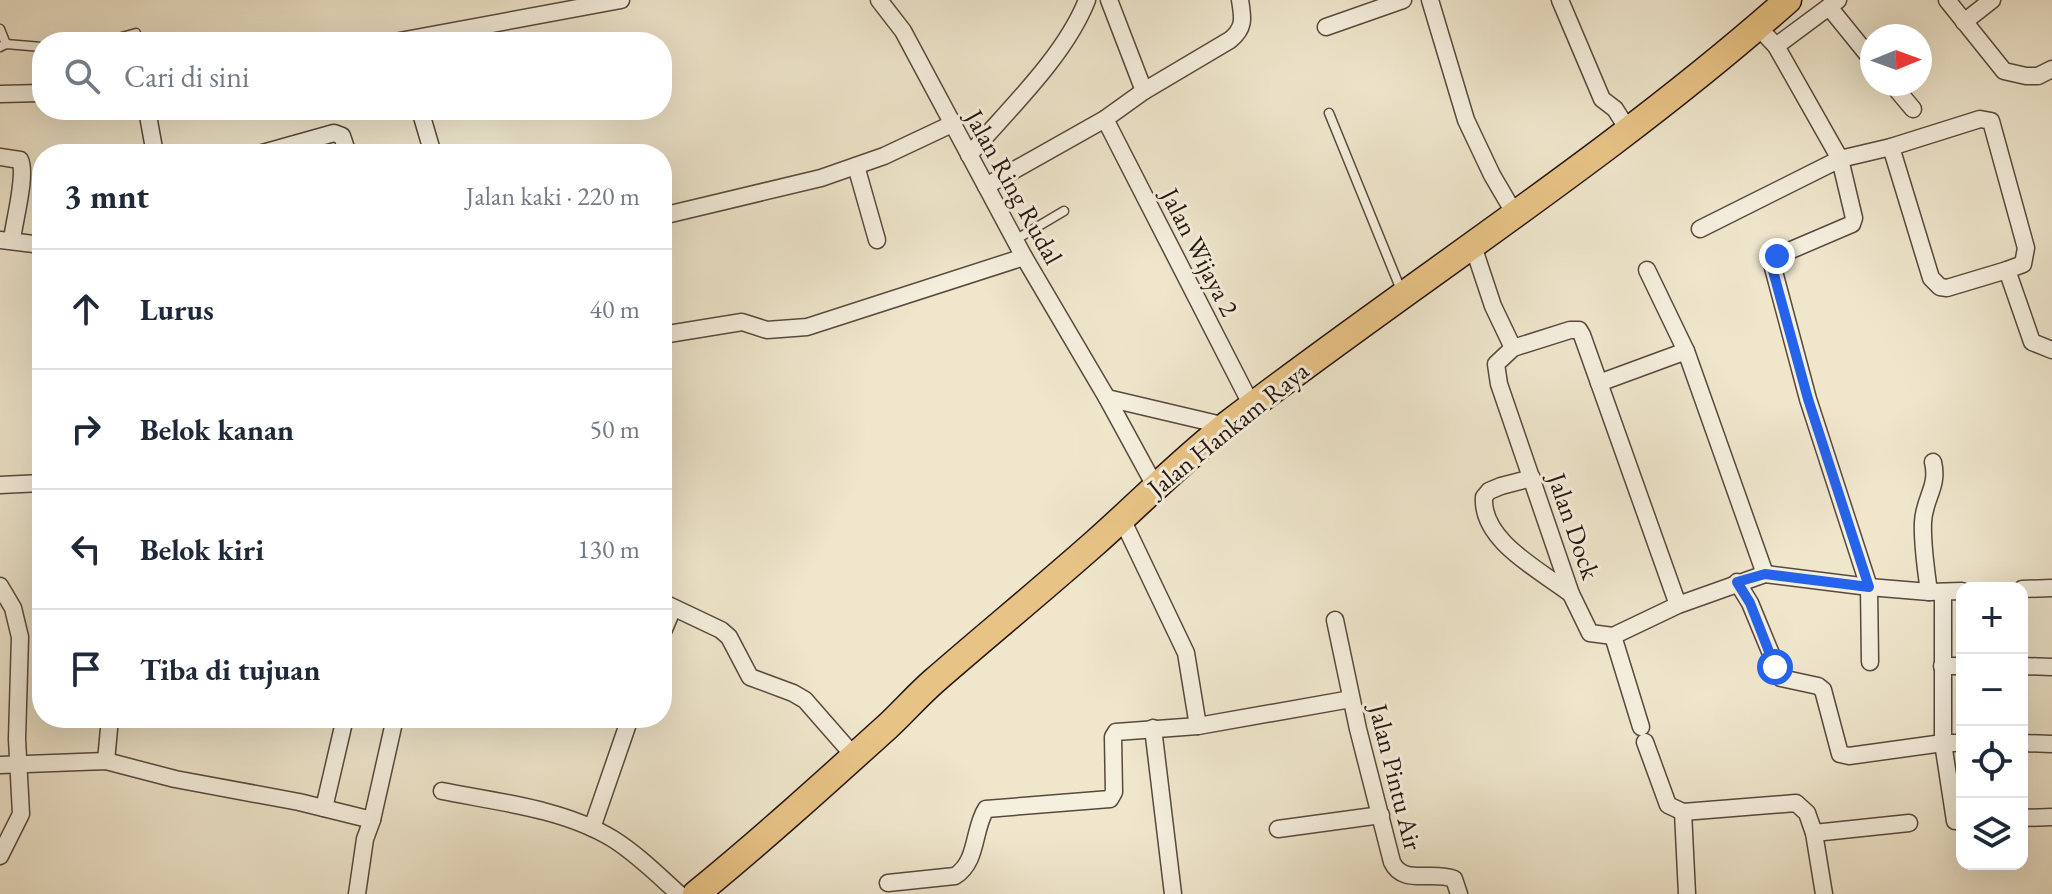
<!DOCTYPE html>
<html lang="id">
<meta charset="utf-8">
<style>
:root{--surface:#fff;--page:#f2f2f3;--text:#1f2937;--muted:#747a83;--line:#e0e1e3}
body{margin:0;font-family:"EB Garamond",serif;background:var(--page);color:var(--text)}
.controls{position:absolute;right:24px;bottom:24px;display:grid;overflow:hidden;border-radius:16px;box-shadow:0 8px 32px #0002}
.controls button{width:72px;height:72px;display:grid;place-items:center;padding:0;border:0;border-bottom:2px solid var(--line);background:var(--surface);color:var(--text);font:40px sans-serif}
.compass{position:absolute;left:1860px;top:24px;width:72px;height:72px;border-radius:50%;background:var(--surface);box-shadow:0 8px 32px #0002;rotate:89deg}
.stop{position:absolute;width:24px;height:24px;margin:-18px;border:6px solid #2563eb;border-radius:50%;background:#fff}
.stop.end{background:#2563eb;border-color:#fff;box-shadow:0 2px 8px #0008}
.list{margin:0;padding:0;list-style:none}
h2{display:flex;justify-content:space-between;align-items:center;height:104px;margin:0;padding:0 32px;font-size:34px}
h2 small{font-size:26px;font-weight:400;color:var(--muted)}
.list li{display:grid;grid-template-columns:52px 1fr auto;gap:24px;align-items:center;box-sizing:border-box;height:120px;padding:0 32px;border-top:2px solid var(--line)}
.list b{display:block;font-size:30px;white-space:nowrap}
.list em{font-size:26px;font-style:normal;color:var(--muted)}
.icon{flex:none;width:44px;height:44px;fill:none;stroke:currentColor;stroke-width:2;stroke-linecap:round;stroke-linejoin:round}
.map{position:relative;flex:none;width:2052px;height:894px;overflow:hidden}
.search{position:absolute;background:var(--surface);box-shadow:0 8px 32px #0002;left:32px;top:32px;width:640px;height:88px;display:flex;align-items:center;gap:20px;box-sizing:border-box;padding:0 28px;border-radius:32px;color:var(--muted);font-size:30px}
.panel{position:absolute;background:var(--surface);box-shadow:0 8px 32px #0002;left:32px;top:144px;width:640px;height:584px;border-radius:32px}
.map>svg:first-child{display:block}
.lines{fill:none;stroke-linecap:round;stroke-linejoin:round}
.lane-casing{stroke:#58493e;stroke-width:11}
.street-casing{stroke:#58493e;stroke-width:19}
.primary-casing{stroke:#25150e;stroke-width:29}
.lane{stroke:#f5efde;stroke-width:8}
.street{stroke:#f5efde;stroke-width:16}
.primary{stroke:#e8c386;stroke-width:26}
.route{stroke:#2563eb;stroke-width:10}
.labels{text-anchor:middle;stroke-width:6;stroke-linejoin:round;paint-order:stroke}
.street-label{font-size:26px;fill:#25150e;stroke:#f5efde}
</style>
<div class="map">
<svg width="2052" height="894" viewBox="0 0 2052 894">
<rect width="100%" height="100%" fill="#efe6cc"/>
<filter id="stains"><feTurbulence type="fractalNoise" baseFrequency=".0025" numOctaves="4"/><feColorMatrix values="0 0 0 0 .2 0 0 0 0 .09 0 0 0 0 .02 0 0 0 .5 -.17"/></filter>
<radialGradient id="worn" r=".72"><stop offset=".6" stop-color="#630" stop-opacity="0"/><stop offset="1" stop-color="#630" stop-opacity=".3"/></radialGradient>
<g class="lines">
<g class="lane-casing">
<g id="lane">
<polyline points="0,29 6,44"/>
<polyline points="104,42 136,33"/>
<polyline points="0,47 6,44 42,47"/>
<polyline points="1329,113 1401,290"/>
<polyline points="1015,240 1064,211"/>
</g>
</g>
<g class="street-casing">
<g id="street">
<polyline points="879,0 903,31 1024,257 1107,398 1155,486"/>
<polyline points="1109,0 1144,91"/>
<polyline points="1430,0 1466,120 1492,175 1516,216"/>
<polyline points="1560,0 1602,99 1615,109 1629,131"/>
<polyline points="1947,0 2004,71 2026,76 2038,76 2052,69"/>
<polyline points="1829,7 1872,60"/>
<polyline points="1964,22 1992,0"/>
<polyline points="1326,27 1403,0"/>
<polyline points="1758,27 1776,46 1840,159 1891,147 1980,119 1991,121 2026,248 2023,264 2007,270 2032,342 2052,350"/>
<polyline points="394,42 621,0"/>
<polyline points="1776,46 1838,0"/>
<polyline points="1892,84 1913,109"/>
<polyline points="0,94 42,93"/>
<polyline points="147,110 155,154"/>
<polyline points="420,110 433,154"/>
<polyline points="1105,119 1252,406"/>
<polyline points="1891,147 1931,278 1940,287 1947,288 2007,270"/>
<polyline points="259,154 334,133 342,136 348,154"/>
<path d="M969 155C1009 109 1065 56 1087 0"/>
<path d="M0 157 20 160C27 175 14 221 12 240"/>
<polyline points="856,166 877,240"/>
<path d="M986 186 1105 119 1144 91 1230 40C1245 28 1243 18 1240 0"/>
<polyline points="662,216 821,178 884,156 952,124"/>
<polyline points="1700,229 1840,159 1854,218 1852,224 1777,256 1772,264 1808,399 1869,587 1870,662"/>
<polyline points="0,240 42,245"/>
<polyline points="1473,246 1493,306 1513,348"/>
<polyline points="1647,270 1686,351"/>
<polyline points="662,335 742,322 767,330 807,327 1024,257"/>
<polyline points="1599,383 1686,351 1765,574"/>
<polyline points="1107,398 1226,426"/>
<path d="M1532 478 1501 486 1489 491 1484 497C1481 541 1540 570 1571 594"/>
<polyline points="0,485 42,483"/>
<polyline points="1122,519 1186,653 1198,726"/>
<polyline points="1737,582 1750,603 1781,678 1818,686 1823,690 1840,754 1849,756 1943,743 1962,743"/>
<polyline points="0,586 13,608 20,637 17,739 21,814 0,856"/>
<polyline points="2022,589 2052,588"/>
<path d="M1929 592C1926 569 1922 545 1923 522 1924 498 1939 487 1933 462"/>
<polyline points="1943,592 1943,743 1955,821 1962,821"/>
<polyline points="662,602 721,630 729,637 750,677 793,693 805,700 854,756"/>
<polyline points="1678,605 1582,335 1579,330 1570,330 1513,348 1496,364 1499,384 1571,594 1590,633 1613,636 1678,605 1765,574 1869,587 1929,592 1962,591"/>
<path d="M1335 620 1358 729 1392 862C1403 886 1432 870 1454 879L1459 894"/>
<polyline points="662,634 673,608"/>
<polyline points="1613,636 1641,727"/>
<polyline points="1942,666 1962,666"/>
<polyline points="2022,666 2052,667"/>
<polyline points="1153,728 1173,894"/>
<polyline points="1645,742 1668,805 1683,812 1687,894"/>
<polyline points="2022,743 2052,744"/>
<polyline points="106,761 110,718"/>
<polyline points="0,765 106,761 175,779 299,802 372,820 365,839 357,894"/>
<path d="M442 791C498 802 564 809 613 839 637 854 658 875 679 894"/>
<polyline points="324,808 345,718"/>
<polyline points="1683,812 1796,803 1807,813 1814,833 1909,823"/>
<polyline points="2022,818 2052,817"/>
<polyline points="372,820 395,718"/>
<polyline points="592,828 630,718"/>
<polyline points="1278,829 1381,815"/>
<polyline points="1814,833 1824,894"/>
<path d="M888 883 955 876C978 862 973 829 986 809L1110 799 1114 792 1113 737 1116 732 1198 726 1351 699"/>
</g>
</g>
<g class="primary-casing">
<path id="primary" d="M696 894C762 840 825 783 888 726 904 711 918 695 934 681 988 634 1043 589 1096 542 1140 503 1181 461 1228 424 1414 281 1612 156 1788 0"/>
</g>
<use href="#lane" class="lane"/>
<use href="#street" class="street"/>
<use href="#primary" class="primary"/>
</g>
<g class="lines">
<polyline class="route" points="1775,667 1750,603 1737,582 1765,574 1869,587 1808,399 1773,271 1773,259 1777,256"/>
</g>
<g class="labels">
<g class="street-label">
<text transform="translate(1014 187) rotate(61)" y="9">Jalan Ring Rudal</text>
<text transform="translate(1200 252) rotate(63)" y="9">Jalan Wijaya 2</text>
<text transform="translate(1228 429) rotate(-39)" y="9">Jalan Hankam Raya</text>
<text transform="translate(1574 526) rotate(71)" y="9">Jalan Dock</text>
<text transform="translate(1396 777) rotate(76)" y="9">Jalan Pintu Air</text>
</g>
</g>
<rect width="100%" height="100%" filter="url(#stains)"/>
<rect width="100%" height="100%" fill="url(#worn)"/>
</svg>
<div class="controls">
<button>+</button>
<button>−</button>
<button><svg class="icon" aria-label="locate" viewBox="0 0 24 24"><circle cx="12" cy="12" r="6"/><path d="M12 2v4M12 18v4M2 12h4M18 12h4"/></svg></button>
<button><svg class="icon" aria-label="layers" viewBox="0 0 24 24"><path d="M12 4l9 5-9 5-9-5zM3 14l9 5 9-5"/></svg></button>
</div>
<svg class="compass" viewBox="-18 -18 36 36"><path d="M0-13l5 13h-10z" fill="#e53935"/><path d="M0 13l5-13h-10z" fill="#747a83"/></svg>
<div class="stop" style="left:1775px;top:667px"></div>
<div class="stop end" style="left:1777px;top:256px"></div>
<div class="search"><svg class="icon" aria-label="search" viewBox="0 0 24 24"><circle cx="10" cy="10" r="6"/><path d="M15 15l6 6"/></svg>Cari di sini</div>
<section class="panel">
<h2>3 mnt<small>Jalan kaki · 220 m</small></h2>
<ul class="list">
<li><svg class="icon" aria-label="ahead" viewBox="0 0 24 24"><path d="M12 20V5M6 11l6-6 6 6"/></svg><div><b>Lurus</b></div><em>40 m</em></li>
<li><svg class="icon" aria-label="right" viewBox="0 0 24 24"><path d="M7 20v-9h11M14 6l5 5-5 5"/></svg><div><b>Belok kanan</b></div><em>50 m</em></li>
<li><svg class="icon" aria-label="left" viewBox="0 0 24 24"><path d="M17 20v-9H6M10 6l-5 5 5 5"/></svg><div><b>Belok kiri</b></div><em>130 m</em></li>
<li><svg class="icon" aria-label="arrive" viewBox="0 0 24 24"><path d="M6 21V4h12l-3 4 3 4H6"/></svg><div><b>Tiba di tujuan</b></div></li>
</ul>
</section>
</div>
